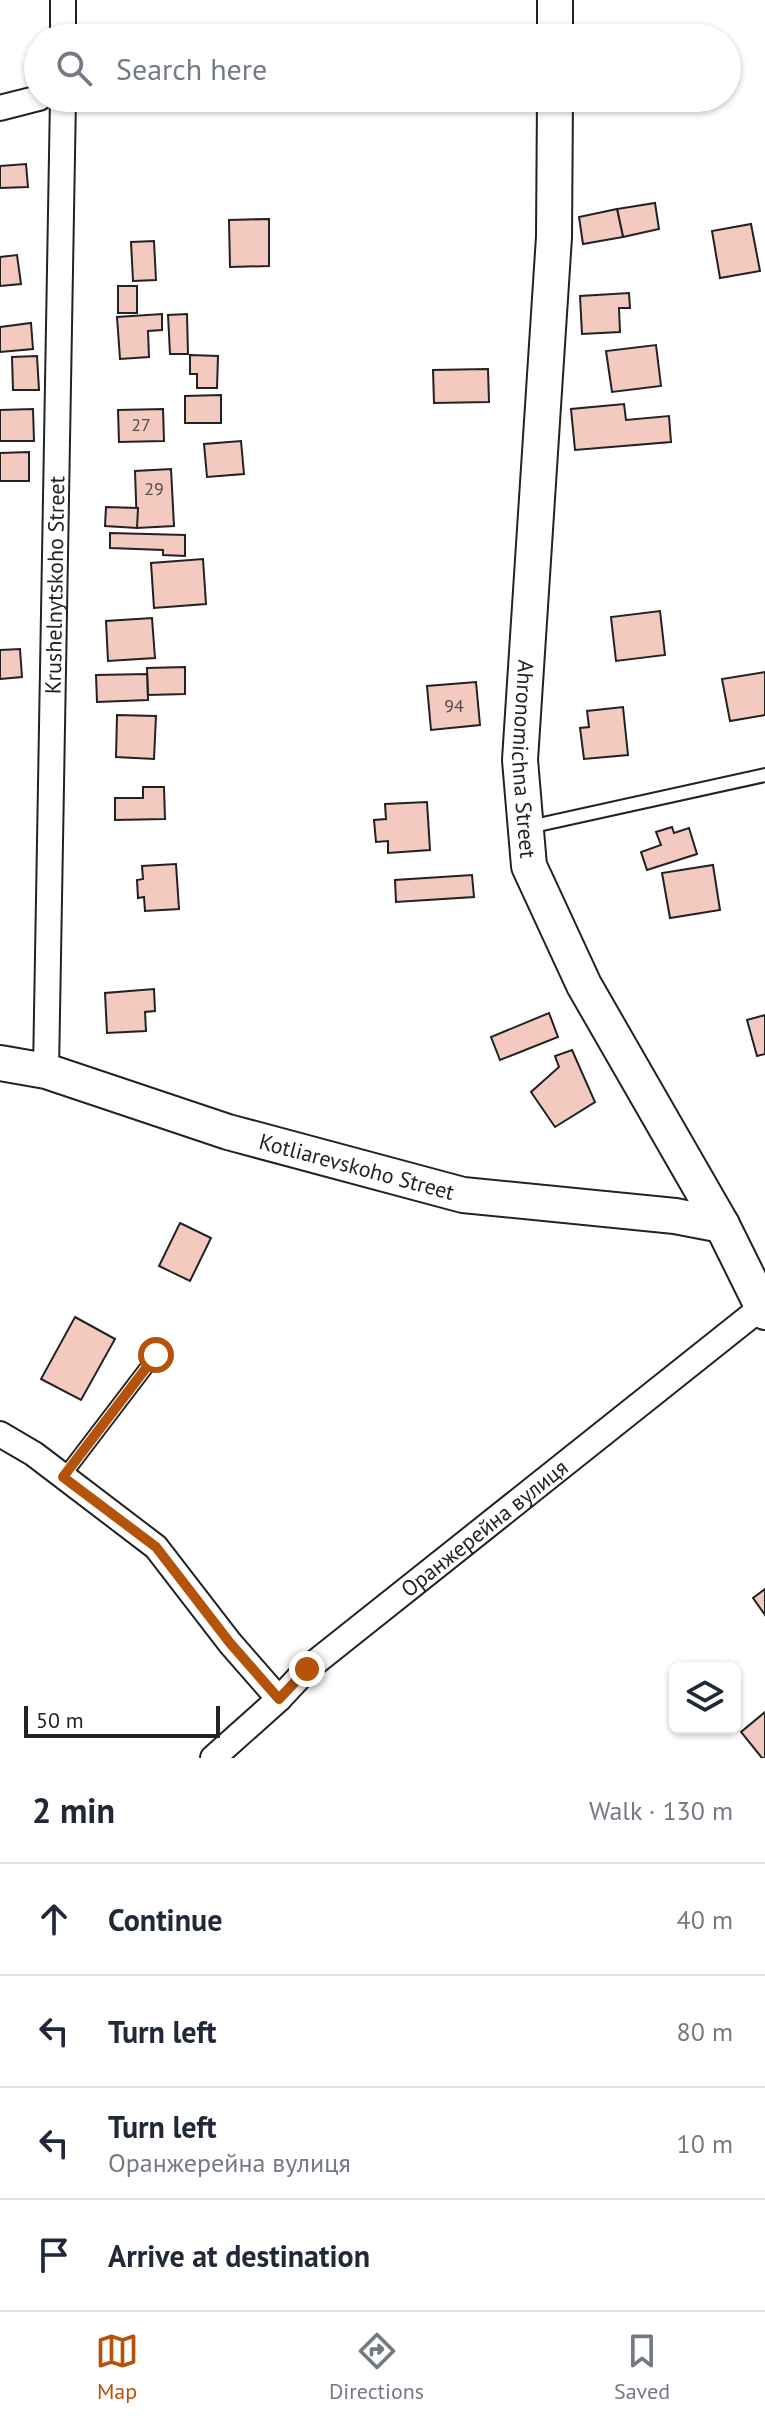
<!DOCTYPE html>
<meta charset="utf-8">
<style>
:root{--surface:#fff;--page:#f6f6f7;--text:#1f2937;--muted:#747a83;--line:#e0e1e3;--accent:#b45309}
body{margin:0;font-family:"PT Sans",sans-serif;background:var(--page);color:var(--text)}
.controls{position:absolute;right:24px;bottom:24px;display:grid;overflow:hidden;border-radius:12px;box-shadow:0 2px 6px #0004}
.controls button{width:72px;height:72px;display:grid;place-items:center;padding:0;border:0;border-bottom:2px solid var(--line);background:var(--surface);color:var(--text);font:40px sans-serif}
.scale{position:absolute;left:24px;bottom:20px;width:196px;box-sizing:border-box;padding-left:8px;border:4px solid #222;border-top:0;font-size:22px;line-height:28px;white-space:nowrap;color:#222;-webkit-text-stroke:6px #fff;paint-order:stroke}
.stop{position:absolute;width:24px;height:24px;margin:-18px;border:6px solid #b45309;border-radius:50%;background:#fff}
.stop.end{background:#b45309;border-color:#fff;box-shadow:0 2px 8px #0008}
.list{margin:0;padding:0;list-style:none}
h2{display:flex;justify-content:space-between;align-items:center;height:104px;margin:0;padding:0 32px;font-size:34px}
h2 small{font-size:26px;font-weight:400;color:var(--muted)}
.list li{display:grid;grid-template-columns:52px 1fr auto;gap:24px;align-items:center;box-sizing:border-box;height:112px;padding:0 32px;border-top:2px solid var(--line)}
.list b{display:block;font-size:30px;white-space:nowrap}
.list p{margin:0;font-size:26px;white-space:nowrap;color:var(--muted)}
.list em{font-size:26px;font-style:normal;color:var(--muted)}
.icon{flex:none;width:44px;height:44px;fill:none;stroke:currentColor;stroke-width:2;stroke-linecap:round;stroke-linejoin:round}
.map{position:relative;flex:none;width:765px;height:1758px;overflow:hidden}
.search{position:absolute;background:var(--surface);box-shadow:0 2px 6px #0004;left:24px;right:24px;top:24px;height:88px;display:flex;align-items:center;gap:20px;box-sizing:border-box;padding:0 28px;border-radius:44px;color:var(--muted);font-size:30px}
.sheet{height:552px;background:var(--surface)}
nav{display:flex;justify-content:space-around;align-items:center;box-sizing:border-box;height:112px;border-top:2px solid var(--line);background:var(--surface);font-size:22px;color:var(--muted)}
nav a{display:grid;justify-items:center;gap:4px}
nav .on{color:var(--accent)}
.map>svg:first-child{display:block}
.building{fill:#f3c9c0;stroke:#222;stroke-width:2}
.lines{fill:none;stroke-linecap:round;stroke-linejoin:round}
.lane-casing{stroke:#222;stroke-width:16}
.street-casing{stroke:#222;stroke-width:28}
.secondary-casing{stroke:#222;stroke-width:38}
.lane{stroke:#fff;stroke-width:12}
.street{stroke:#fff;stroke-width:24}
.secondary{stroke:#fff;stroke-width:34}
.route{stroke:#b45309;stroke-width:10}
.labels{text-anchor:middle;stroke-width:6;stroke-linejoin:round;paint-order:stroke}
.number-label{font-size:18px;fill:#564c4a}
.street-label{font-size:22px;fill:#222;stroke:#fff}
</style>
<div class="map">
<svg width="765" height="1758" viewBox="0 0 765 1758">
<rect width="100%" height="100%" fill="#fff"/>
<g class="building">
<polygon points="26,164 28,187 0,188 0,166"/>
<polygon points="655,203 659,229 623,237 617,209"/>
<polygon points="617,209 623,237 583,244 579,217"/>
<polygon points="269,219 269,266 230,267 229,220"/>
<polygon points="751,224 760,271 720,278 712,231"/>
<polygon points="154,241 156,280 133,281 131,242"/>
<polygon points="17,255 21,284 0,286 0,257"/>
<rect x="118" y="286" width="19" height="27"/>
<polygon points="629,293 630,308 619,308 620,332 582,334 580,296"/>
<polygon points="162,314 162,330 148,331 149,357 120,359 117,317"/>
<polygon points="187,314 188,354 170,354 168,315"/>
<polygon points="31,323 33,349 0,352 0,327"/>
<polygon points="656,345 661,386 612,392 606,351"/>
<polygon points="190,355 218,356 217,388 197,388 197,374 190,374"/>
<polygon points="37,356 39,390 13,390 12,357"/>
<polygon points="488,369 489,402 434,403 433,370"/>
<polygon points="221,395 221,423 185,423 185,396"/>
<polygon points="624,404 626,420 669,416 671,442 575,450 571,409"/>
<polygon points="33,409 34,441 0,441 0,410"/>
<polygon points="163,409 164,441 119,442 118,410"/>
<polygon points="241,441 244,474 207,477 204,444"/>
<polygon points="29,452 29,481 0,481 0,453"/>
<polygon points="171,469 174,526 137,528 135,471"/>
<polygon points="106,507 138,508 137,528 105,526"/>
<polygon points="110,533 185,535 185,556 163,555 163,550 110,548"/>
<polygon points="203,559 206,604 154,608 151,563"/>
<polygon points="660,611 665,655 616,661 611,617"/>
<polygon points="152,618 155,658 108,661 106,621"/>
<polygon points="20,649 22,677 0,679 0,650"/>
<polygon points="185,667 185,694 148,695 147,668"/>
<polygon points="765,672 765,715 730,721 722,679"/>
<polygon points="147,674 148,700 97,702 96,675"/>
<polygon points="476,682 480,725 431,730 427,686"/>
<polygon points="623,707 628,755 584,759 580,728 589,727 587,711"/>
<polygon points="117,715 156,716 154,759 116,757"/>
<polygon points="143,787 164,787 165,819 115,820 115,798 143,798"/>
<polygon points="427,802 430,850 388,853 388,841 376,842 374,820 386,819 385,804"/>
<polygon points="672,827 674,833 689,828 697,854 647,870 641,852 661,845 656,832"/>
<polygon points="176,864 179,909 145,911 144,897 138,898 137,880 143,879 142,866"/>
<polygon points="713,865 720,910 670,918 662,873"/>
<polygon points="472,875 474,897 396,902 395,880"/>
<polygon points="154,989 155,1011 145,1012 146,1031 107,1033 105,993"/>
<polygon points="549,1013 558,1037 500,1060 491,1037"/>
<polygon points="765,1015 765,1054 757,1056 747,1020"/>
<polygon points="572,1050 595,1102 555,1127 531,1092 559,1067 555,1056"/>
<polygon points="180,1223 211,1238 190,1281 159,1266"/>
<polygon points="75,1317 115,1339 81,1400 41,1379"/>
<polygon points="765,1589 765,1615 753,1598"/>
<polygon points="765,1712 765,1758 762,1758 741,1732"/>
</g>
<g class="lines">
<g class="lane-casing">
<g id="lane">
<polyline points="529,827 765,775"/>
<polyline points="63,1477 156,1355"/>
</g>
</g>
<g class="street-casing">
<g id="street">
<polyline points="63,0 63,38"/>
<polyline points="0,108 39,98"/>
<path id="s1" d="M46 1071 63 98"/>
<polyline points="0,1434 34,1454 156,1547 230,1643 279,1699"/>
<path id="s2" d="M213 1758 279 1699 307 1669 762 1307"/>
</g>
</g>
<g class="secondary-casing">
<g id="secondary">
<polyline points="555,38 555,0"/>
<path id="s3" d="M555 98 554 237 520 760 529 866 584 985 722 1225 765 1312"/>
<path id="s4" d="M0 1063 46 1071 228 1132 463 1195 675 1216 722 1225"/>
</g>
</g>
<use href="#lane" class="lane"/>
<use href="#street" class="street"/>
<use href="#secondary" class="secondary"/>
</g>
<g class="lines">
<polyline class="route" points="156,1355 63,1477 156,1547 230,1643 279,1699 307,1669"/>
</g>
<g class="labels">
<g class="number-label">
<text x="141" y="431">27</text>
<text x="154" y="495">29</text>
<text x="454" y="712">94</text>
</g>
<g class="street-label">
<text dy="8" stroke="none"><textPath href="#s1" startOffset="486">Krushelnytskoho Street</textPath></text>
<text dy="8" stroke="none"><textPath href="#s3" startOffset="662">Ahronomichna Street</textPath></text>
<text dy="8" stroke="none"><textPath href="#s4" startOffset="372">Kotliarevskoho Street</textPath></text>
<text dy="8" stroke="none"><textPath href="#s2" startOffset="356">Оранжерейна вулиця</textPath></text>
</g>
</g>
</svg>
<div class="controls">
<button><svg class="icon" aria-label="layers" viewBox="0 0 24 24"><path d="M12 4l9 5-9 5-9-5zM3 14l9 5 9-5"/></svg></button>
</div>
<div class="scale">50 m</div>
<div class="stop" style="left:156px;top:1355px"></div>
<div class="stop end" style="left:307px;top:1669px"></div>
<div class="search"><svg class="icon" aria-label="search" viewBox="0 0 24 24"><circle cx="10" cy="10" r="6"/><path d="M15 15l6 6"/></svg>Search here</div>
</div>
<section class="sheet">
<h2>2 min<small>Walk · 130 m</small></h2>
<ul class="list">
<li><svg class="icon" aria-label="ahead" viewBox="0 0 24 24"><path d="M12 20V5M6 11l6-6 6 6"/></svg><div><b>Continue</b></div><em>40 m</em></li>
<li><svg class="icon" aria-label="left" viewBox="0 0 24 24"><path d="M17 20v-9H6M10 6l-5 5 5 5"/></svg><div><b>Turn left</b></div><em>80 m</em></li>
<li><svg class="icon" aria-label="left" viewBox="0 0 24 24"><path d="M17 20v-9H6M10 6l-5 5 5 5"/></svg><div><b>Turn left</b><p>Оранжерейна вулиця</p></div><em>10 m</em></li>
<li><svg class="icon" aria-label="arrive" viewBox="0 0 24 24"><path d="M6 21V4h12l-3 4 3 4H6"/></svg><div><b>Arrive at destination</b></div></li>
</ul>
</section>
<nav>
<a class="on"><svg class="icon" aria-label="map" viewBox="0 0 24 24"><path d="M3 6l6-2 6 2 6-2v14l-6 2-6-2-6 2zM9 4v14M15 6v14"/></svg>Map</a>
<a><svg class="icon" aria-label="directions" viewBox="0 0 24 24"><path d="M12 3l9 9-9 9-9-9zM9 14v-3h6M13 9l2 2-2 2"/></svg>Directions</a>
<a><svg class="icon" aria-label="saved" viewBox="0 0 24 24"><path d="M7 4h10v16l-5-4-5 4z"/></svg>Saved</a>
</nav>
